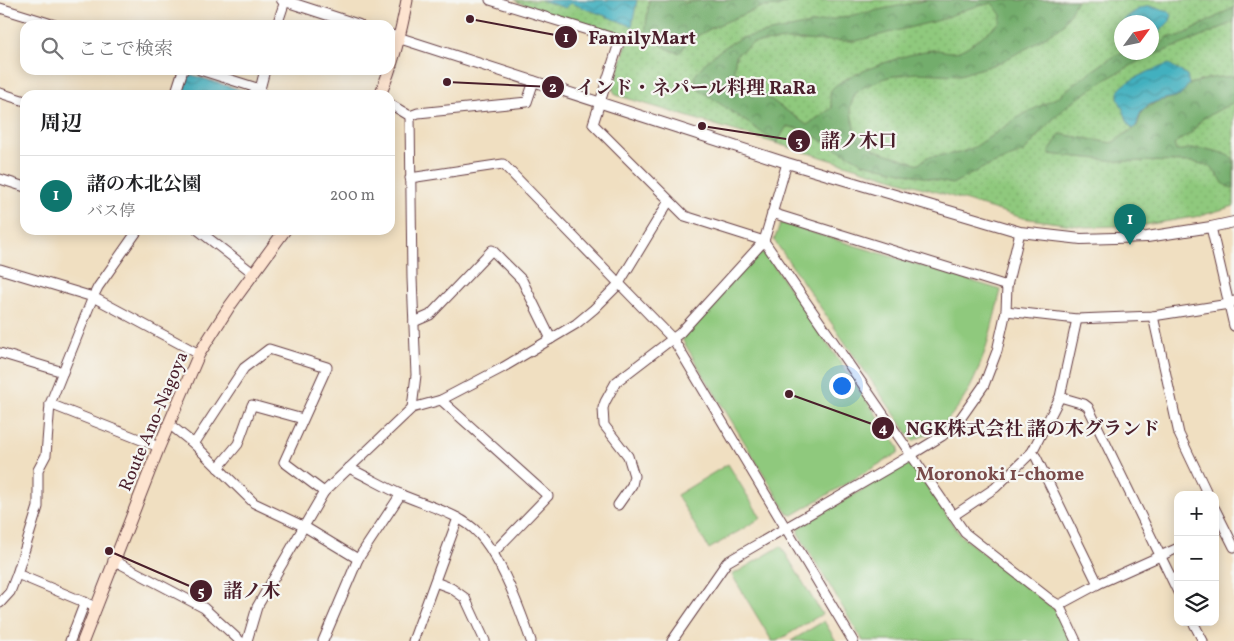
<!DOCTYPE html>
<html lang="ja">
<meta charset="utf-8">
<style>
:root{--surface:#fff;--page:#f6f6f6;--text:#202124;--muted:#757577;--line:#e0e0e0;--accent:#0f766e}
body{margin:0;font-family:Vollkorn,"Noto Serif JP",serif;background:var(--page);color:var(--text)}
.controls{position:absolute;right:15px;bottom:15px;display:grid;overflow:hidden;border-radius:10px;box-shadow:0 2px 12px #0003}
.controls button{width:45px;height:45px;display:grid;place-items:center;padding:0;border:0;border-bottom:1px solid var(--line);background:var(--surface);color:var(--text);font:25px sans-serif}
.compass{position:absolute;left:1114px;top:15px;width:45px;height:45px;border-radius:50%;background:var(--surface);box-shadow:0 2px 12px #0003;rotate:57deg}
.you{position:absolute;left:841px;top:385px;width:18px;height:18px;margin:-12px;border:4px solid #fff;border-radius:50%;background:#1a73e8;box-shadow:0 0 0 8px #1a73e833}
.badge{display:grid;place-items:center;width:32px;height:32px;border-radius:50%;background:var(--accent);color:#fff;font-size:16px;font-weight:700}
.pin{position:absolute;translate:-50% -41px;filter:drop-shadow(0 1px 2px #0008)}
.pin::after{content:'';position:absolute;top:26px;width:18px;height:15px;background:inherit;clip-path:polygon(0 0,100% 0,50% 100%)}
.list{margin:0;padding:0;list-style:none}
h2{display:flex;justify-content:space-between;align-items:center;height:65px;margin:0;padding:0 20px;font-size:21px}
h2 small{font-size:16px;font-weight:400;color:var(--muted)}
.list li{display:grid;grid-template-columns:32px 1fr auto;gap:15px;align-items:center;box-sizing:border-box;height:80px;padding:0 20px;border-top:1px solid var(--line)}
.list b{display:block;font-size:19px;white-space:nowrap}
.list p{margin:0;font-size:16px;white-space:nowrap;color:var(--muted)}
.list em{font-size:16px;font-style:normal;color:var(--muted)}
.icon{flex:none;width:28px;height:28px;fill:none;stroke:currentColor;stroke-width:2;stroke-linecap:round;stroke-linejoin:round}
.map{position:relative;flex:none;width:1234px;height:641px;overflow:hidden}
.search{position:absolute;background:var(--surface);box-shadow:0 2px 12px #0003;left:20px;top:20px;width:375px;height:55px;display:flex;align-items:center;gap:12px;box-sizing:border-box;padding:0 18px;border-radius:15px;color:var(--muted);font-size:19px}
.panel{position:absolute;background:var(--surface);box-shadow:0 2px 12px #0003;left:20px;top:90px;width:375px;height:145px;border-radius:15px}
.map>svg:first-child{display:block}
.grass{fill:url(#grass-dots);stroke:#6c7454;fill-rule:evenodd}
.forest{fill:url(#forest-crowns);stroke:#5e664c;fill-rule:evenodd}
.green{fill:#8fc97d;stroke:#6c7454}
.water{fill:url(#water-waves);stroke:#466875}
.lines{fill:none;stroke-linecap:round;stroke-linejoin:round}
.minor-casing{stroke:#633c42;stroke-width:11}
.tertiary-casing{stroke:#633c42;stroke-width:12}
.secondary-casing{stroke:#633c42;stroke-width:13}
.minor{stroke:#fff;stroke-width:9}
.tertiary{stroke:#fff;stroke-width:10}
.secondary{stroke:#fde4d0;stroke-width:11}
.labels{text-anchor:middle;stroke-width:4.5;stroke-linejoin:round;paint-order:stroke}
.street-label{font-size:18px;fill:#4a1f2b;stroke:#f6f6f2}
.neighbourhood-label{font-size:19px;font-weight:bold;fill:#794a49;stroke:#f6f6f2}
.leader{fill:none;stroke:#4a1f2b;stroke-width:2}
.callout-dot{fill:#4a1f2b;stroke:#f6f6f2;stroke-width:2}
.mark-label{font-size:15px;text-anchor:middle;font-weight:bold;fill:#fff}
.callout-label{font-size:19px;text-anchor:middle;font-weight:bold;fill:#4a1f2b;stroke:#f6f6f2;stroke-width:4.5;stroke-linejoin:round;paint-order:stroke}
</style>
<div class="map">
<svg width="1234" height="641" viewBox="0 0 1234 641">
<defs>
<pattern id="grass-dots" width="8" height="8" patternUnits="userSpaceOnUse" patternTransform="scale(1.25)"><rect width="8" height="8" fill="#8fc97d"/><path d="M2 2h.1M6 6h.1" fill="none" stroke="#7dac6c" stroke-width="1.8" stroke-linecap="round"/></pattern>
<pattern id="forest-crowns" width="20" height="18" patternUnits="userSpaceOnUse" patternTransform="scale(1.25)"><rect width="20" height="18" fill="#73ad6c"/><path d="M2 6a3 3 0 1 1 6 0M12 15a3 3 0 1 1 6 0" fill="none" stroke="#608c59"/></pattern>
<pattern id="water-waves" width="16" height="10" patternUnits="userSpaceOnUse" patternTransform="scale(1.25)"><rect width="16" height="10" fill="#43b0bf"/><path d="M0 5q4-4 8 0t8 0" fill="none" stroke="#3a8f9b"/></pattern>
</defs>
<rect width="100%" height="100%" fill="#f6f6f2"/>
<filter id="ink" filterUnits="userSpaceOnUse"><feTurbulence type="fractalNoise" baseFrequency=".02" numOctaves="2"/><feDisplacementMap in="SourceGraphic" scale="10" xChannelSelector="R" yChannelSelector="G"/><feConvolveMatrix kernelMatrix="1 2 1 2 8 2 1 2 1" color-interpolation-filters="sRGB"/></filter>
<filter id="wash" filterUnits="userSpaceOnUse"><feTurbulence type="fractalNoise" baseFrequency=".0096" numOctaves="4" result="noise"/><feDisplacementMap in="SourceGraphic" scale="20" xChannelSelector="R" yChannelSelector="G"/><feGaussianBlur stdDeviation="1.12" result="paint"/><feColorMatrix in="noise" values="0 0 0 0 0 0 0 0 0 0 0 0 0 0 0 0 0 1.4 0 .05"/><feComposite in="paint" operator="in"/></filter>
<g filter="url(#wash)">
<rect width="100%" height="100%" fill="#f0dfc1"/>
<path class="grass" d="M515 0H1234V206L1200 216 1145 225 1086 227 1023 218 616 95 613 90 628 38 517 2ZM1122 22H1152V52H1122Z"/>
<g class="forest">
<polygon points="649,0 681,0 684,3 707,0 793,0 780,6 761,7 716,26 697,36 690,36 683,49 679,53 668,49 645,34"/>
<path d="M927 0H1077L1063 25 1033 45 999 63 960 75 916 73 888 77 864 87 855 94 850 107 855 132 875 150 919 164 927 157 959 153 975 147 1020 116 1060 96 1076 82 1115 55 1123 53 1152 52V50L1156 49 1169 36 1179 37 1234 7V22L1196 39 1141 60 1103 81 1067 106 1045 127 1024 152 983 168 952 184 863 163 805 131 787 126 777 143 700 90 694 77C706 59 721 48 741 38ZM992 3 1001 15 1000 22C992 29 968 48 959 51 951 54 940 49 932 50 914 51 841 76 832 89 828 95 831 102 832 108L807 125 749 84 734 70 736 55 753 43 787 40 856 41 940 20 967 9Z"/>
<path d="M1234 76V102L1202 119 1191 133 1174 144 1176 151C1196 147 1217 148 1234 159V189L1225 185 1210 166 1193 162 1118 161 1048 154 1060 134 1112 143 1137 126 1142 111 1158 101 1180 96 1189 84 1211 78Z"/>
</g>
<g class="green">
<path d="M781 223 1001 290C989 337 980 389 943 424 935 431 922 436 913 441L774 240Z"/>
<polygon points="758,253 765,253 899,448 898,453 793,515 788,514 683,341 684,334"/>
<polygon points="728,464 761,518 709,549 677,495"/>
<polygon points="906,464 913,466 961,536 1056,610 1071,641 863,641 798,533 800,527"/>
<polygon points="781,546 822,614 777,641 772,641 732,575"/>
<polygon points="824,621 836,641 791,641"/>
</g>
<g class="water">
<polygon points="541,0 637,0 632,26 571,3 565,8"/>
<path d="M1150 6 1169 12 1172 15 1170 21 1152 39V22H1122L1121 43 1118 40 1116 26C1118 23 1138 9 1141 8 1144 7 1147 7 1150 6Z"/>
<path d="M1169 64 1187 75 1189 84 1180 96C1169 98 1149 101 1142 111 1137 117 1140 124 1133 129 1127 124 1127 119 1124 112 1122 106 1117 99 1118 93 1119 82 1159 67 1169 64Z"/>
<polygon points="193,75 244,91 246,95 183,95 188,77"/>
</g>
</g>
<g filter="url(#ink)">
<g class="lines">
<g class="minor-casing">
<g id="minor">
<polyline points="490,0 620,40 593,124 685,216 764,241 965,533 1052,601 1059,605 1076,641"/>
<polyline points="0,8 55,25"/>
<polyline points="277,25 285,1"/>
<polyline points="200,70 260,89"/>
<polyline points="0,93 25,101"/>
<polyline points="175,95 183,70"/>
<polyline points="255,95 260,89 265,70"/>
<polyline points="390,104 410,116 418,113 527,102 534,81"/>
<polyline points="410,116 412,278 416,375 412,408"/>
<polyline points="410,178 503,164 673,339 853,641"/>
<polyline points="0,179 25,187"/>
<polyline points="772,213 1007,286"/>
<polyline points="1211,227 1234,326"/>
<polyline points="198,230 253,273"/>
<polyline points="0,269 93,297 199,354"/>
<polyline points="1006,311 1077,319 1153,316 1229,304 1234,301"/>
<polyline points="1153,316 1179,434 1208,495"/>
<polyline points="414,322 430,315 492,250 522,280 551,339"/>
<polyline points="0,353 63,372"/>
<polyline points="1060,397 1084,404 1088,407 1178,592"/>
<polyline points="441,400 548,496 493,553"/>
<polyline points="50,404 159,447"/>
<polyline points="169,424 194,444 254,503 305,527 358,559"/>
<polyline points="194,444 244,368 269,349 327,367 284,462 324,492"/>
<polyline points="1032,452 1036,457 1098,584"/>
<polyline points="218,468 238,444 252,405 303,419"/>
<path d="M349 468C366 476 383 486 400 494 424 505 462 514 479 534 501 558 520 609 531 641"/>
<polyline points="618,505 632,485 634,476 628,456 604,425 603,408 605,402 616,382 680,333 764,241 787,163"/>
<polyline points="1215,509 1234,547"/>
<polyline points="953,516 995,488 1032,452 1060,397 1077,319"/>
<polyline points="113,560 204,608 240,641"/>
<polyline points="17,574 96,607"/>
<polyline points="435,582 451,588 465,598 485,641"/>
<polyline points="0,603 10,592 17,574 38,507 38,470 46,455 50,404 93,297 98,287 138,230"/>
<polyline points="1059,605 1098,584 1178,548"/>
<polyline points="1193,622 1203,641"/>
<polyline points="70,641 85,602"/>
<polyline points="247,641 257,607 324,492 412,408 441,400 502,368 576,324 594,309 618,285 669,201"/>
<polyline points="323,641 358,559 401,494"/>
<polyline points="413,641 458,518"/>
<polyline points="672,641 727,562 911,455 942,436 958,422 984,385 997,351 1006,311 1007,286 1020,232"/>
</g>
</g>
<g class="tertiary-casing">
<g id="tertiary">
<polyline points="282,0 359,25"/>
<polyline points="390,35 787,163 1020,232 1081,239 1147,237 1211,227 1234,222"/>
</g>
</g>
<g class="secondary-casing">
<g id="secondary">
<path d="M380 95C393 64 401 33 407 0"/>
<polyline points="83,641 159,447 199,354 229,307 285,230"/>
</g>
</g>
<use href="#minor" class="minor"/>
<use href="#tertiary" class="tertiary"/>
<use href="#secondary" class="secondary"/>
</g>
</g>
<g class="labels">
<g class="street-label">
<text transform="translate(153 421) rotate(-67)" y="6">Route Ano-Nagoya</text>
</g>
<g class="neighbourhood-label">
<text x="1000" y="480">Moronoki 1-chome</text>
</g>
</g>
<path class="leader" d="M470 19L566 37M447 82L553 87M702 126L799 141M789 394L883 428M109 551L201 591"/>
<g class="callout-dot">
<circle cx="470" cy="19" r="5"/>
<circle cx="447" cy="82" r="5"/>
<circle cx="702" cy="126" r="5"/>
<circle cx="789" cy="394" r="5"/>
<circle cx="109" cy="551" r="5"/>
<circle cx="566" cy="37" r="12"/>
<circle cx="553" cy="87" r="12"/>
<circle cx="799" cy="141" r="12"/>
<circle cx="883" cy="428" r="12"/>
<circle cx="201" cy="591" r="12"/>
</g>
<g class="mark-label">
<text x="566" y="42">1</text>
<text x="553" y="92">2</text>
<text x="799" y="146">3</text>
<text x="883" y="433">4</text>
<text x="201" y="596">5</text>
</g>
<g class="callout-label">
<text x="642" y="44">FamilyMart</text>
<text x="696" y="94">インド・ネパール料理 RaRa</text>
<text x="859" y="147">諸ノ木口</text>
<text x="1033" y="435">NGK株式会社 諸の木グランド</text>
<text x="252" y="597">諸ノ木</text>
</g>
</svg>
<div class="controls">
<button>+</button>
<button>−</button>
<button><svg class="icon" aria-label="layers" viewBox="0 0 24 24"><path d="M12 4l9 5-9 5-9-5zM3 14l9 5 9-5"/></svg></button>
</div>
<svg class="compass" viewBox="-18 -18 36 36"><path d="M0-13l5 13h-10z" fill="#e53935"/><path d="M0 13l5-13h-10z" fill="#757577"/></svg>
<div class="you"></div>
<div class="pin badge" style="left:1130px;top:245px">1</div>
<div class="search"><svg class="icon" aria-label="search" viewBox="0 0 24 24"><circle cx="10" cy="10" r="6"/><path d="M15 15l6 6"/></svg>ここで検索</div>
<section class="panel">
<h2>周辺<small></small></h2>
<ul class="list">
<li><span class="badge">1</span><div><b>諸の木北公園</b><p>バス停</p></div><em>200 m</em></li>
</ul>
</section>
</div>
